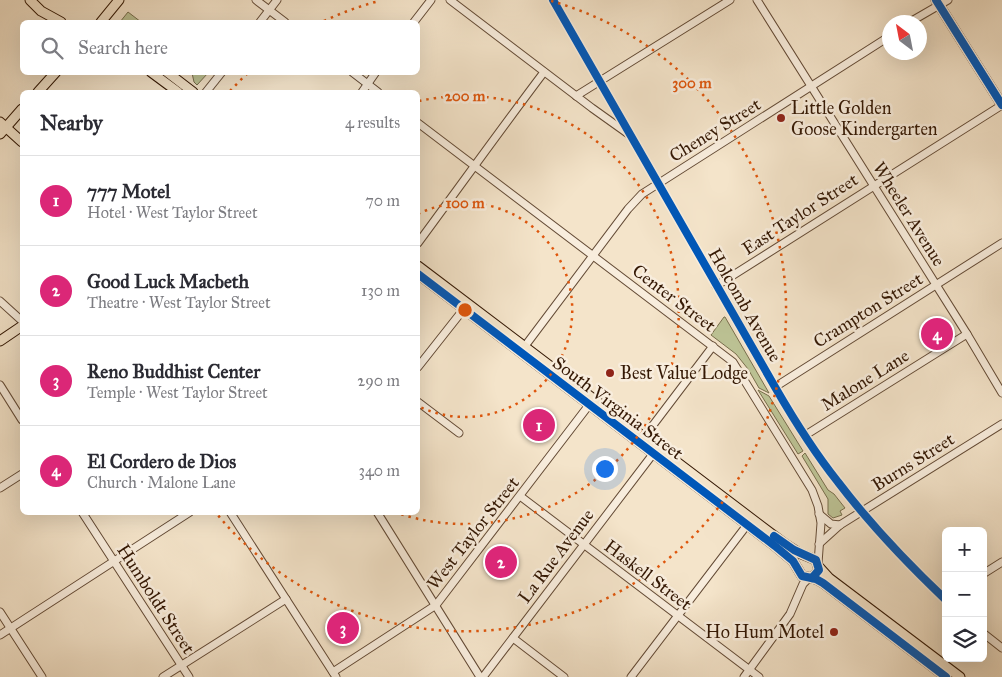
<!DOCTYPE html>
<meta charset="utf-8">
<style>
:root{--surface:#fff;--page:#f2f2f3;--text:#2b2b33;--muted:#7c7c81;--line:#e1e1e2;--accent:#db2777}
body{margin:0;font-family:"IM FELL Great Primer",serif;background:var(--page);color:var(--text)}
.controls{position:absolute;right:15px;bottom:15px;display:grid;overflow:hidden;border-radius:8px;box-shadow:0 5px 20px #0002}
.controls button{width:45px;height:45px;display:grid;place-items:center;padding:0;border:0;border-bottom:1px solid var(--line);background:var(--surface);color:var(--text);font:25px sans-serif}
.compass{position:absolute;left:882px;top:15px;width:45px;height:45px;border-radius:50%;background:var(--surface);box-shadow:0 5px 20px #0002;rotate:328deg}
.you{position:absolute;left:604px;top:468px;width:18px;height:18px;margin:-12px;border:4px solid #fff;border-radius:50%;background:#1a73e8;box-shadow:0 0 0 8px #1a73e833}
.badge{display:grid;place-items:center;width:32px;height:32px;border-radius:50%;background:var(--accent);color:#fff;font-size:16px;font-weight:700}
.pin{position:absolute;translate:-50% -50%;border:2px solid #fff;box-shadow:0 1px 5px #0006}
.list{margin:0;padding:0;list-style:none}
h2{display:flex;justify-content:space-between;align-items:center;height:65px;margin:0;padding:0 20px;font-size:21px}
h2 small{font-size:16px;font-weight:400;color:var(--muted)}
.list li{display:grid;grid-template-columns:32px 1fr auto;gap:15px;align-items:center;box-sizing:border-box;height:90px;padding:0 20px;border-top:1px solid var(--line)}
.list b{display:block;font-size:19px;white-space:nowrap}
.list p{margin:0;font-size:16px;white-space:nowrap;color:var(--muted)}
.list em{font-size:16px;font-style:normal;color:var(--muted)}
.icon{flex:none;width:28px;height:28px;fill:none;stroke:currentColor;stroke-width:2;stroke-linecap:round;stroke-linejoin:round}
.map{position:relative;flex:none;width:1002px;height:677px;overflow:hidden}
.search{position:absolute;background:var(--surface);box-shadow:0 5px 20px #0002;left:20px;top:20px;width:400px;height:55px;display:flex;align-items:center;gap:12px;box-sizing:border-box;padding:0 18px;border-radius:8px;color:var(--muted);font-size:19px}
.panel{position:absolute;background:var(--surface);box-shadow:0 5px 20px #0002;left:20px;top:90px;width:400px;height:425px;border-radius:8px}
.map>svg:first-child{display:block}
.green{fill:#bdc496;stroke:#786e4d}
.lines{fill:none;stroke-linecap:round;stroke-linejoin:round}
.minor-casing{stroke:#644b36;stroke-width:9}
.major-casing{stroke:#341804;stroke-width:11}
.minor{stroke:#f8eddd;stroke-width:7}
.major{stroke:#f4e4ca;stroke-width:9}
.cycleway-casing{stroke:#f8eddd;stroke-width:11}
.cycleway{stroke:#0057b8;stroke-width:8}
.ring{fill:none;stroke:#df560c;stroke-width:2.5;stroke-dasharray:2.5 5}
.poi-dot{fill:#8f2418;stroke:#f8eddd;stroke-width:2}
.labels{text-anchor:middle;stroke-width:5;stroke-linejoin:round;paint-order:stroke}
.poi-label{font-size:18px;fill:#341804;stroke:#f8eddd;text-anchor:start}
.street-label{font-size:18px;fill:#341804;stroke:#f8eddd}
.centre{fill:#df560c;stroke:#f8eddd;stroke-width:2.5}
.ring-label{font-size:15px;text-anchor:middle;font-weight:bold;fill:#df560c;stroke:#f8eddd;stroke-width:5;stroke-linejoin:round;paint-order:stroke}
</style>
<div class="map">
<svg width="1002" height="677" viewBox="0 0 1002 677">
<rect width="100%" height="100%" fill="#f4e4ca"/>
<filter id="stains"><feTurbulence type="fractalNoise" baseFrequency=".004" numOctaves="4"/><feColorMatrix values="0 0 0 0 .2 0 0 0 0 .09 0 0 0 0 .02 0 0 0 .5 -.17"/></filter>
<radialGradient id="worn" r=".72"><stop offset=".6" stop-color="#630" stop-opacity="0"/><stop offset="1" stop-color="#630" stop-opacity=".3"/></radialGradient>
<g class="green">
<polygon points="128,12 141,22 120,22"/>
<polygon points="192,73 208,73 197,85 194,82"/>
<polygon points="724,317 725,317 769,393 759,388 748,369 736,354 711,335"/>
<polygon points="758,390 769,396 803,451 798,454"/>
<polygon points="805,453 828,490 834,494 845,508 840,511 842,515 833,518 828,514 828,499 802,456"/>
</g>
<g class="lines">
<g class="minor-casing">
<g id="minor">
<polyline points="256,0 285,22"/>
<polyline points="450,0 592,108 627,133"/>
<path d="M553 0 775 387C794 420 814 452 838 482 870 524 907 563 946 600"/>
<polyline points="757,0 967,334 1002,393"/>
<polyline points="260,22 277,0"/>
<polyline points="414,22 431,0"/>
<polyline points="910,22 948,0"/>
<polyline points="352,72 378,92"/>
<polyline points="206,92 222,72"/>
<polyline points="362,92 376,72"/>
<polyline points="576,96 730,0"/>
<polyline points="418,123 733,362 812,490 818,506 821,523 818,563"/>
<path d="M418 243C460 186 501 129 544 72"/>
<polyline points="716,286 1002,105"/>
<polyline points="0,301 22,321"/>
<polyline points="525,346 628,209 642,194 890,36"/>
<polyline points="418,367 463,310"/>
<polyline points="0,385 22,420"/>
<polyline points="775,387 1002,243"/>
<polyline points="418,402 459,433"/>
<polyline points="804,436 967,334"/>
<polyline points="644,437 713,346"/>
<polyline points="0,488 22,474"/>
<polyline points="520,496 759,677"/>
<polyline points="82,512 189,677"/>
<polyline points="230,512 336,677"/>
<polyline points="377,512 480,677"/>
<polyline points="819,514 831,524 840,525"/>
<polyline points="819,544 840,525 1002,424"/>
<polyline points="983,574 1002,562"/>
<polyline points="0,612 42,677"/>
<polyline points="983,633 1002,648"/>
<polyline points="0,635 190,512"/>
<polyline points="513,638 564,677"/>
<polyline points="333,672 436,605 589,405"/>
<polyline points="163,677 286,599"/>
<polyline points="483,677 653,454"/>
<polyline points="631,677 747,525"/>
<polyline points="744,677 790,614 803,584 809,578"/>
</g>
</g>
<g class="major-casing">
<g id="major">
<polyline points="30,0 41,11 61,22"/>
<polyline points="936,0 1002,105"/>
<polyline points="101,22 119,0"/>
<polyline points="151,72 178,92"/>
<polyline points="167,72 193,92"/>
<polyline points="38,92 56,72"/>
<polyline points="0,122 22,142"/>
<polyline points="0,134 22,109"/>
<polyline points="418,266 785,544 799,553 816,560 819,570 812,578"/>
<polyline points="418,274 775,546 793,561 802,576 816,579 823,583 946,677"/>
<polyline points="0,341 22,326"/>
<polyline points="819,567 829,578 960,677"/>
</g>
</g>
<use href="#minor" class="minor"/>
<use href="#major" class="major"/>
<g class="cycleway-casing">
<g id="cycleway">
<path d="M553 0 775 387C794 420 814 452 838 482 870 524 907 563 946 600"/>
<polyline points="936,0 1002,105"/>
<polyline points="418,274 775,546 793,561 802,576 816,579 823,583 946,677"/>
<polyline points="774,536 794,550 816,560 819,570 812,578"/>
</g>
</g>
<use href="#cycleway" class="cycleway"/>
</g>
<g class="ring">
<path d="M418 214A107 107 0 1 1 418 406"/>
<path d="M419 101A214 214 0 1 1 397 513"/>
<path d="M230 91A321 321 0 0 1 248 73M324 21A321 321 0 0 1 379 1M551 1A321 321 0 1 1 217 514"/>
</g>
<g class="poi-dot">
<circle cx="781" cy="118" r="5"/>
<circle cx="610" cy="373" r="5"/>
<circle cx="834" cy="632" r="5"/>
</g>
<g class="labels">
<g class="poi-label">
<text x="791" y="114">Little Golden<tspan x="791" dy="21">Goose Kindergarten</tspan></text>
<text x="620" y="379">Best Value Lodge</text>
<text x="824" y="638" text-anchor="end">Ho Hum Motel</text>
</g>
<g class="street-label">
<text transform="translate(715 130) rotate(-32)" y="6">Cheney Street</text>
<text transform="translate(800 214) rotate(-33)" y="6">East Taylor Street</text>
<text transform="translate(909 214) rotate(58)" y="6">Wheeler Avenue</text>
<text transform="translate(674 298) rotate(37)" y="6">Center Street</text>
<text transform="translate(745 305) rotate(60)" y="6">Holcomb Avenue</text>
<text transform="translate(868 310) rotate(-32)" y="6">Crampton Street</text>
<text transform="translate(865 380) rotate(-32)" y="6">Malone Lane</text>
<text transform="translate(618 408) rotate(37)" y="6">South Virginia Street</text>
<text transform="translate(913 462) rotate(-32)" y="6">Burns Street</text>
<text transform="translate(473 533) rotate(-52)" y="6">West Taylor Street</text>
<text transform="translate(556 556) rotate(-53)" y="6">La Rue Avenue</text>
<text transform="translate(648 575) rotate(37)" y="6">Haskell Street</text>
<text transform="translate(156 599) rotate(57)" y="6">Humboldt Street</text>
</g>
</g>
<circle cx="465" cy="310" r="8" class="centre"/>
<g class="ring-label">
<text x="692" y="88">300 m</text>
<text x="465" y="101">200 m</text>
<text x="465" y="208">100 m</text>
</g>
<rect width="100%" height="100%" filter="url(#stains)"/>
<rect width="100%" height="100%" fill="url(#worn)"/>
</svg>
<div class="controls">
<button>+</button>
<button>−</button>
<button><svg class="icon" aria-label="layers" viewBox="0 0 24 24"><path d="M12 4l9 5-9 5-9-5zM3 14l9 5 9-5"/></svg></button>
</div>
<svg class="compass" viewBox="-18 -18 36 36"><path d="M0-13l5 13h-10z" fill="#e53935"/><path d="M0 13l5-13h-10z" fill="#7c7c81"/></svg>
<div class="you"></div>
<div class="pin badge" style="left:539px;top:425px">1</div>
<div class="pin badge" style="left:501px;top:562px">2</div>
<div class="pin badge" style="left:343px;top:628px">3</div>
<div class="pin badge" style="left:937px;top:334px">4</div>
<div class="search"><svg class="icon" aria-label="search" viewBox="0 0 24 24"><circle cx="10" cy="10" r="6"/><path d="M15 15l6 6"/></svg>Search here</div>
<section class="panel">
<h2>Nearby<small>4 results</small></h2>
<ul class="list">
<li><span class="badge">1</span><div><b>777 Motel</b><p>Hotel · West Taylor Street</p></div><em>70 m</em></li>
<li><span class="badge">2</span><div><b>Good Luck Macbeth</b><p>Theatre · West Taylor Street</p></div><em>130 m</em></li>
<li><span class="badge">3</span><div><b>Reno Buddhist Center</b><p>Temple · West Taylor Street</p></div><em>290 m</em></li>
<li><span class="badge">4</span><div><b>El Cordero de Dios</b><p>Church · Malone Lane</p></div><em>340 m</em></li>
</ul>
</section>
</div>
